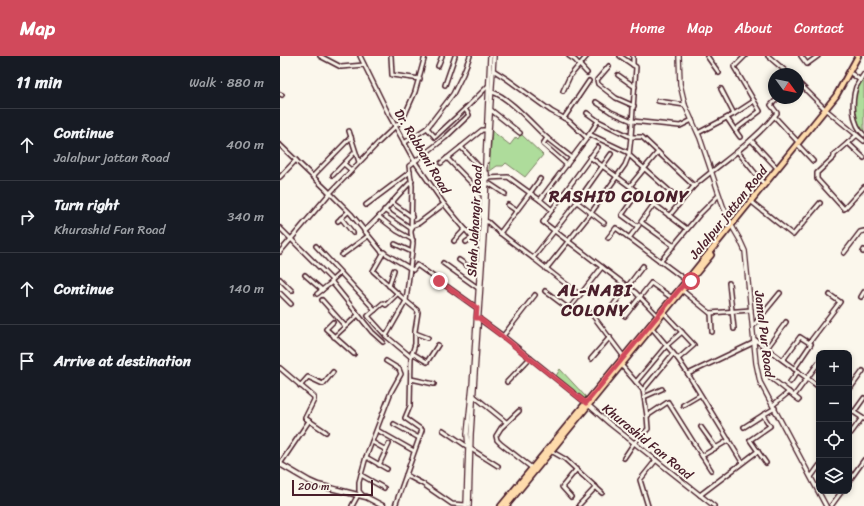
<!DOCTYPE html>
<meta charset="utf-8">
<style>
:root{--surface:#171b24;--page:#20242c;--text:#f1f3f6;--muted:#9ea1a6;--line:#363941;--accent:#d1495b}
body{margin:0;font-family:Sriracha,sans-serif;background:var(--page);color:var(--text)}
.controls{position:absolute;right:12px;bottom:12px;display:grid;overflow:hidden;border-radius:8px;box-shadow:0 2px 6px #0003}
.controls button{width:36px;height:36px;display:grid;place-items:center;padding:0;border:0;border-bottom:1px solid var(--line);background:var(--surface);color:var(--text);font:20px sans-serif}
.compass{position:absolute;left:488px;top:12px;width:36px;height:36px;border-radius:50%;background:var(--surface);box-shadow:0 2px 6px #0003;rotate:123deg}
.scale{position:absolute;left:12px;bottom:10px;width:81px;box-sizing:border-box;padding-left:4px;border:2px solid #4a1f2b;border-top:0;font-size:11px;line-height:14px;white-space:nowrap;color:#4a1f2b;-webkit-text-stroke:3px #fbf7ec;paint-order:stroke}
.stop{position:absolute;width:12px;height:12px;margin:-9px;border:3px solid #d1495b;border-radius:50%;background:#fff}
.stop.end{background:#d1495b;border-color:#fff;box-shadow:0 1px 4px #0008}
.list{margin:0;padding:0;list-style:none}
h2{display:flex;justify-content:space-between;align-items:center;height:52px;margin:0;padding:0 16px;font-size:17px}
h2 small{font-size:13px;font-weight:400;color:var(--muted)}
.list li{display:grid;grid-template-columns:26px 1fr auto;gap:12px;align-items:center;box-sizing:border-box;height:72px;padding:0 16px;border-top:1px solid var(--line)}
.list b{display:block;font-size:15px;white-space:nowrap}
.list p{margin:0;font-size:13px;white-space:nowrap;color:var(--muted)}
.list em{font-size:13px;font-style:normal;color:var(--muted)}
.icon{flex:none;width:22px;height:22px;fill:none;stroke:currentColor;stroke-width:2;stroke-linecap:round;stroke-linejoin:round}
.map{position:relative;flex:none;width:584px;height:450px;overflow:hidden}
header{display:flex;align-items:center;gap:24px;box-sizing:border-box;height:56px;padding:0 20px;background:var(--accent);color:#fff}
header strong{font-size:19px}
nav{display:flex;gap:22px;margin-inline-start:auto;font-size:14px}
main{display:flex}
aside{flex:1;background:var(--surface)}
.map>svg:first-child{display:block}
.green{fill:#aedc9b;stroke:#7c7e63}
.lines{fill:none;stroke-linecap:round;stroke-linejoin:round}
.minor-casing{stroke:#4a1f2b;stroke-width:6}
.tertiary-casing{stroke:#4a1f2b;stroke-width:6}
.secondary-casing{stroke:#4a1f2b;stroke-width:7}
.primary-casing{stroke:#4a1f2b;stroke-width:8}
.minor{stroke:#fbf7ec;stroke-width:3}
.tertiary{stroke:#fbf7ec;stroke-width:3.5}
.secondary{stroke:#fbf7ec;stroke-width:4}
.primary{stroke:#fedbac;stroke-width:4.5}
.route{stroke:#d1495b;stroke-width:5}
.labels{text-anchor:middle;stroke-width:4;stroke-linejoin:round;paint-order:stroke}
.street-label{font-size:13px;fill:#4a1f2b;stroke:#fbf7ec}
.district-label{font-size:17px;font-weight:bold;letter-spacing:1px;fill:#4a1f2b;stroke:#fbf7ec}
</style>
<header>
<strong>Map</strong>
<nav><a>Home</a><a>Map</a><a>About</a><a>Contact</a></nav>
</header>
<main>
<aside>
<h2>11 min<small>Walk · 880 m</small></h2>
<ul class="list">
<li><svg class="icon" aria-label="ahead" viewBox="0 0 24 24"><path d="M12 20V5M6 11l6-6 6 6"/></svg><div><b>Continue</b><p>Jalalpur jattan Road</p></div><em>400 m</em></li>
<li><svg class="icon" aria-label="right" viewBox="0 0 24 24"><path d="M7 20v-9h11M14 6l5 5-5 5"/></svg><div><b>Turn right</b><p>Khurashid Fan Road</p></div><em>340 m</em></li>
<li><svg class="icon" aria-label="ahead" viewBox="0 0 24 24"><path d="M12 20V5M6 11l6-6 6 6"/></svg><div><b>Continue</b></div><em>140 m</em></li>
<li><svg class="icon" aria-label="arrive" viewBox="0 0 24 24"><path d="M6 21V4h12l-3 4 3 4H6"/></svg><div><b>Arrive at destination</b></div></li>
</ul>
</aside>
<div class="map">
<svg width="584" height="450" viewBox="0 0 584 450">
<rect width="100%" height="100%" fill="#fbf7ec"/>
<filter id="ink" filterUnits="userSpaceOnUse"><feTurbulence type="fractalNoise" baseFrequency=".025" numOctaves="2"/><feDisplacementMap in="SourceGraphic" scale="8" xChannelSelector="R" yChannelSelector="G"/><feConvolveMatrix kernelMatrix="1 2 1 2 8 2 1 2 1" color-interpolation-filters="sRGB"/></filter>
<g filter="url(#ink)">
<g class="green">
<path d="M584 22V77C573 60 571 39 584 22Z"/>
<polygon points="212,75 230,89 236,81 238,83 241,78 263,99 245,121 226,107 223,110 217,110 210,115 209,114"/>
<polygon points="280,313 306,341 304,343 276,320"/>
</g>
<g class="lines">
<g class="minor-casing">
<g id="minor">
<polyline points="40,0 61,11 84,9"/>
<polyline points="80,0 108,57 135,106 164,148 201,192"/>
<polyline points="111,0 112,19 140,23"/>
<polyline points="289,0 295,4 307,17"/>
<polyline points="427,0 439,17"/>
<polyline points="488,0 509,18"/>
<polyline points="521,0 527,8 538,0"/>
<polyline points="353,9 353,0"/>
<polyline points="158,10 162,0"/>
<polyline points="329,10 317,24 318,28 336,42 354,50"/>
<polyline points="213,14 227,23 271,55 289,65 307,82 318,65"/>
<polyline points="572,18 580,24"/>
<path d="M584 18C581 22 578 27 576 31 571 47 572 68 584 79"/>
<polyline points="338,19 355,31"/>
<polyline points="518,26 545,53 584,85"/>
<polyline points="165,29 175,0"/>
<polyline points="441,33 454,58"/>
<polyline points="283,35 290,20 307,0"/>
<path d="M212 36C228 40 255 71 267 82 275 89 284 95 292 102"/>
<polyline points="0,38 2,39"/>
<polyline points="378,45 405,49"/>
<polyline points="316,46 331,56 352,65 400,70 412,64"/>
<polyline points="211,54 240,77"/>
<polyline points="307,57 318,65 351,81 356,11 340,0"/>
<polyline points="494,60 518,86"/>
<polyline points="284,62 309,25"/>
<polyline points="447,62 455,74 480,55 454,11 465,0"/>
<polyline points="147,72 173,38 183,18 190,0"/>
<polyline points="455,74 460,81"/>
<polyline points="69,75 79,106"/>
<polyline points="418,77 454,58 474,45"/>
<polyline points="309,78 349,97"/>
<polyline points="577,79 554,99 554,101 537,117 537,123 564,153 584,131"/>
<polyline points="267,82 263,88 287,109"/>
<polyline points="471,84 497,112"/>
<polyline points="124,87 147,72 155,81 185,53"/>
<polyline points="568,87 584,102"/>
<polyline points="0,89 50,137 71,158 101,195 133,214 137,209 197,252"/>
<polyline points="519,90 533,105"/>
<polyline points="181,91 205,117"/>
<polyline points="318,91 263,166 356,237 378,260"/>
<polyline points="458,96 484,128"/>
<polyline points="349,99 401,145"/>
<polyline points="310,101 374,148"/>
<polyline points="167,102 204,140"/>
<polyline points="161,107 202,74 207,74"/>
<polyline points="64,108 71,114"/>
<polyline points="53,119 75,96"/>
<polyline points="33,120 71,81"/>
<polyline points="0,121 16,104"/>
<polyline points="207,122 228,121 250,137 260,123"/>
<polyline points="207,128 210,128 225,138"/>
<polyline points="350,130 378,96"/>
<path d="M414 130C442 106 474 86 497 57L491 49 498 42"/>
<polyline points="111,146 132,161"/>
<polyline points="297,146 324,167"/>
<polyline points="473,147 513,179 540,147"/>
<polyline points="86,149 130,116"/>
<polyline points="228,149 237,155"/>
<polyline points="104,154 132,173"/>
<polyline points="272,154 260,144 307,82"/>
<polyline points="99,161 117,175 133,184"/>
<polyline points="61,162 73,177"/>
<polyline points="58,165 68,156"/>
<polyline points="205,165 208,166 220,177 253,202 297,146 331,98"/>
<polyline points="131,170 139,167 164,148"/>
<polyline points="357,170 342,159 358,136"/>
<polyline points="0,172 52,224"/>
<path d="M84 175C102 160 115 141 132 125"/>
<polyline points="220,177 250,137 260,144"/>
<polyline points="328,182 336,172 407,225"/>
<polyline points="349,182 359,169"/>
<polyline points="174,185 185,173"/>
<polyline points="186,186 192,182"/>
<polyline points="115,188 132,196"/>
<polyline points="36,190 95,254"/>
<polyline points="394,190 361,166 374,148 407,173"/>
<polyline points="0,196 50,137 99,86 123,63 135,36 145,0"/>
<polyline points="104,196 93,215 126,245 106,280"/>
<polyline points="583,196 584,194"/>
<polyline points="564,197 580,176 584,175"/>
<polyline points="62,199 88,180"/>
<polyline points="253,202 300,239"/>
<polyline points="179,204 199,218"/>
<polyline points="380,206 419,159 439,139"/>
<polyline points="163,207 198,232"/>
<polyline points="266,213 311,157 345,109 349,99 351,81 362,81 414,130 389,160"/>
<polyline points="60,217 51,225 92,276 103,286"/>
<polyline points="25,219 42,234"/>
<polyline points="0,223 12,235"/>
<polyline points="449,227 454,273"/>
<polyline points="109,230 114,214"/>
<polyline points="265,235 289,253 322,211"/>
<polyline points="403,235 430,257 471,254"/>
<polyline points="0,237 11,248"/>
<polyline points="37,238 52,226"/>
<polyline points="117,238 106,249 103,247 88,260 106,280 131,301"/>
<polyline points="581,241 584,236"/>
<polyline points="42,244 65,270"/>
<polyline points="331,252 363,210"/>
<polyline points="311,257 344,301"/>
<polyline points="384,257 414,289 398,303"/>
<polyline points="431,257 432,276"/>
<polyline points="345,260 371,227 392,242"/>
<polyline points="198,262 223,280 306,347 330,368 434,450"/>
<polyline points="53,266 46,273 74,298"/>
<polyline points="473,270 500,237"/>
<polyline points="372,272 398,303 408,318 462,406"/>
<polyline points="135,277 148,282"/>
<polyline points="223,280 255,239"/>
<polyline points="54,281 78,259"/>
<polyline points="474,283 539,331"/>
<polyline points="529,287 560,246 550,239"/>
<polyline points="487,292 506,266"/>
<polyline points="132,297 147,306 158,289"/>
<polyline points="311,303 330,281"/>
<polyline points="503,304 520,281 531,288 514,313"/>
<polyline points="342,310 363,334 367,360 388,346 422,400 449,384"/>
<polyline points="0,312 34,341 34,344 25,362 46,376"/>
<polyline points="408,318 475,286"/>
<polyline points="491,322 519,344"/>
<polyline points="131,323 154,328"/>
<polyline points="227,326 250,302"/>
<polyline points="356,326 386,290 402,276"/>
<polyline points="510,326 518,315"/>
<polyline points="20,330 28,321 43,328 53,316"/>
<polyline points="363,334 393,298"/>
<polyline points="569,334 583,315"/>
<polyline points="191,340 194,340 226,366"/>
<polyline points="514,340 539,306"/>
<polyline points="364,341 382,333"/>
<polyline points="403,349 420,339"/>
<polyline points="493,349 509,336"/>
<polyline points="569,353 584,363"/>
<polyline points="239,355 221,372 216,380 217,384 221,388 252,412"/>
<polyline points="574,356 584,342"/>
<polyline points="114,368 139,382"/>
<polyline points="421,371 436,392"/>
<polyline points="464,371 483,359"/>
<polyline points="97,374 134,395"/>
<polyline points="163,374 188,391"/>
<polyline points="571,377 582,362"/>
<polyline points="92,386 106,394"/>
<polyline points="191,393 218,410"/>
<polyline points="271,395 285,403 322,437"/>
<polyline points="422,400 431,414"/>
<polyline points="86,401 107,413"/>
<polyline points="344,402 354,387 368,373 367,360"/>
<polyline points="486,407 470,384 490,370 483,359 495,352"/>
<polyline points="0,408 29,365"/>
<polyline points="99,409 109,388"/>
<polyline points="81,419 104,432"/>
<polyline points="126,419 143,428 172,448 186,449"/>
<polyline points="531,421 539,410"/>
<polyline points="569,425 584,404"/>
<polyline points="420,439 478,395"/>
<polyline points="83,440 79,435 79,426 86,401 111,336 121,318 119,313 106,305"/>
<polyline points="291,441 282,431 296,414"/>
<polyline points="299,449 316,431"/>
<polyline points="72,450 78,439"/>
<polyline points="115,450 142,374 125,362 130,350 131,301 135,288 135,275 138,256 137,254 126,245 133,187 131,177 132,130 129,110 165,82 189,59 185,53 208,30"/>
<polyline points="368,450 360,424 376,404"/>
<polyline points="551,450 562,435"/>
</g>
</g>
<g class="tertiary-casing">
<g id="tertiary">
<polyline points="399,0 400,28 405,49 420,82 443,150 453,172 460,184 465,195 476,307 480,326 546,450"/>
<polyline points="207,105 214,0"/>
<polyline points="186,450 188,391 187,378 192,330 201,192 210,0"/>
<polyline points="189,450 191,378 205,165 207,117"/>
</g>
</g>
<g class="secondary-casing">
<polyline id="secondary" points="0,408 29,425 38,429 86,441 103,450"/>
</g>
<g class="primary-casing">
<g id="primary">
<polyline points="221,450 403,229 556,40 578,0"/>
<polyline points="226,450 431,199"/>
</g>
</g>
<use href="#minor" class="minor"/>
<use href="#tertiary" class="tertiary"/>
<use href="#secondary" class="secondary"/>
<use href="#primary" class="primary"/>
</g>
</g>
<g class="lines" filter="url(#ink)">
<polyline class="route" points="159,225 197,252 196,262 199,262 306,347 403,229 406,231 411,225"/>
</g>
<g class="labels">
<g class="street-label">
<text transform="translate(143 95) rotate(59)" y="5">Dr. Rabbani Road</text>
<text transform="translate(448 156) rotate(-51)" y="5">Jalalpur jattan Road</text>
<text transform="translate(194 165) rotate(-87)" y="5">Shah Jahangir Road</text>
<text transform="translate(485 278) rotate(83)" y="5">Jamal Pur Road</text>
<text transform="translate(368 385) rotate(39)" y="5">Khurashid Fan Road</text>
</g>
<g class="district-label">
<text x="339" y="146">RASHID COLONY</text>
<text x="315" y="240">AL-NABI<tspan x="315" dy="20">COLONY</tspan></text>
</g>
</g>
</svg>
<div class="controls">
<button>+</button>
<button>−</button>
<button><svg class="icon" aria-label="locate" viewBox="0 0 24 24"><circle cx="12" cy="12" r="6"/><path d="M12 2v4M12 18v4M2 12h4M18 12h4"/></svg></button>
<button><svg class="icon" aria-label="layers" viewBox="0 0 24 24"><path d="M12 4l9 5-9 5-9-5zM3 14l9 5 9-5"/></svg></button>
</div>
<svg class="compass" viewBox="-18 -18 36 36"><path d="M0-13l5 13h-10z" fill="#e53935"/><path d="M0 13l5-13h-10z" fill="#9ea1a6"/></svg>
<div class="scale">200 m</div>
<div class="stop" style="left:411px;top:225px"></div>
<div class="stop end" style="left:159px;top:225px"></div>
</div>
</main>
